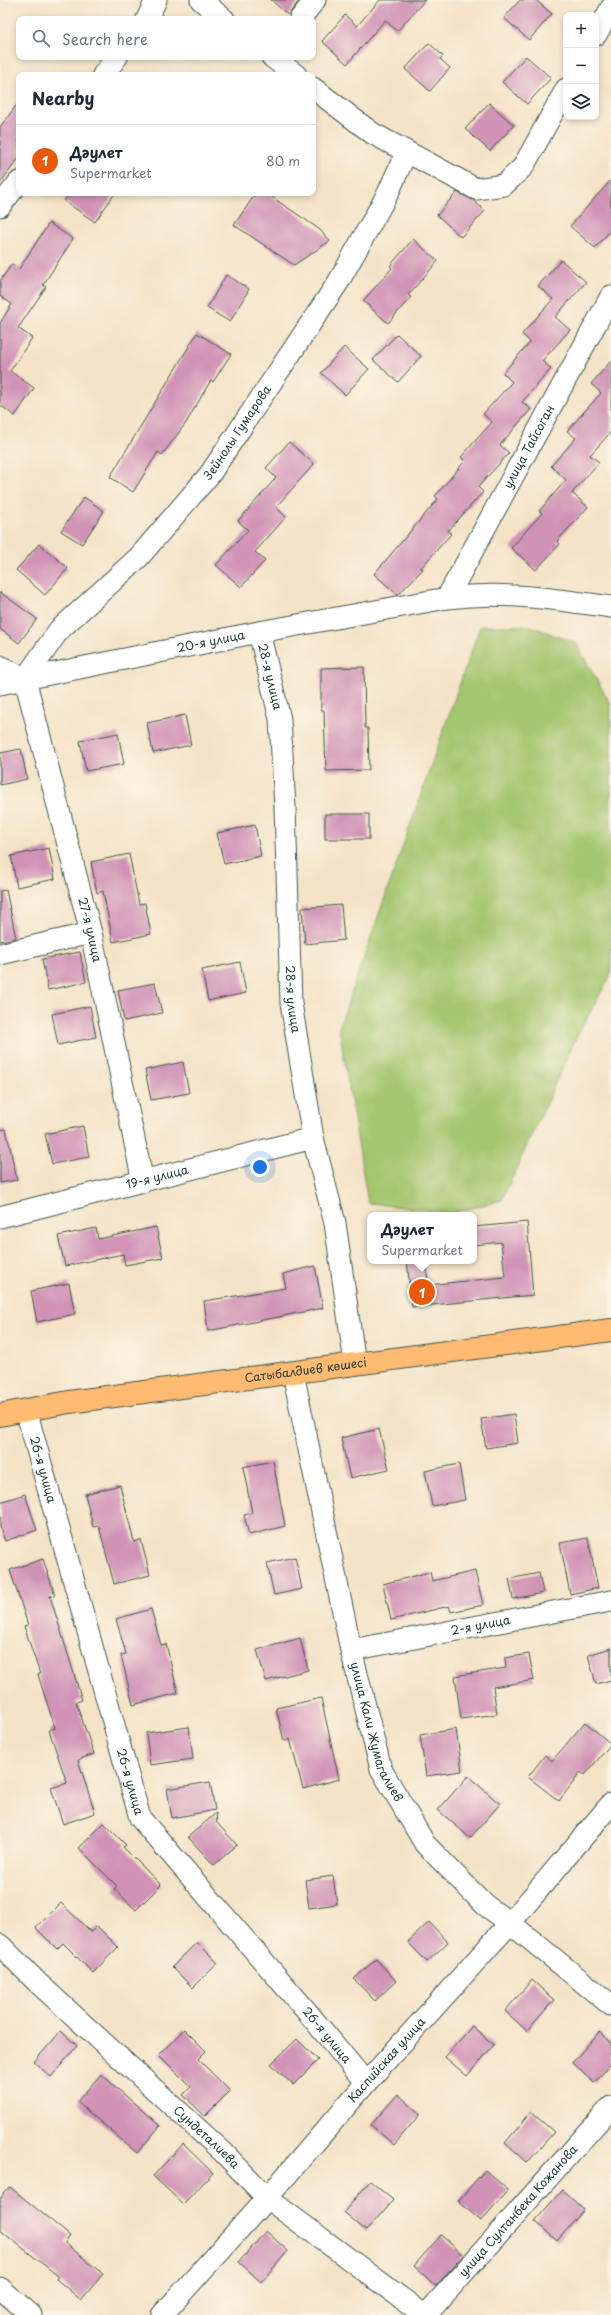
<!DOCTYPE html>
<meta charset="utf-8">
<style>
:root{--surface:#fff;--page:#f6f6f7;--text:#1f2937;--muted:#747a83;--line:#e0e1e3;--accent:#ea580c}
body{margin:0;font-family:"Playpen Sans",sans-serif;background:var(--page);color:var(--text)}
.controls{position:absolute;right:12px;top:12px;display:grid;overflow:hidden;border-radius:8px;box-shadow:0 2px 6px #0003}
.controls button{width:36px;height:36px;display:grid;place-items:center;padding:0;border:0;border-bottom:1px solid var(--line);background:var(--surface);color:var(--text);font:20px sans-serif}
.you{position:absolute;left:260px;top:1167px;width:14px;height:14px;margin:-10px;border:3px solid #fff;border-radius:50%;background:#1a73e8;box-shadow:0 0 0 6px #1a73e833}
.badge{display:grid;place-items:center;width:26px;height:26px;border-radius:50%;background:var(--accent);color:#fff;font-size:13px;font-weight:700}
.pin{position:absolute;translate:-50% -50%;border:2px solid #fff;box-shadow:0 1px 4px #0006}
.popup{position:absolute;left:367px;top:1212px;width:110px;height:52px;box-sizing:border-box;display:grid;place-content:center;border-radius:8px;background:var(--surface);filter:drop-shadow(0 1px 3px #0005);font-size:13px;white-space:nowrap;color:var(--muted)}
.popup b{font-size:15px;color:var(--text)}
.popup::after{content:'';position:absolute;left:50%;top:100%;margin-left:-8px;border:8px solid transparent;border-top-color:var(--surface)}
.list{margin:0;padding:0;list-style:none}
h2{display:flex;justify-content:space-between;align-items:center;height:52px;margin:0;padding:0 16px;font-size:17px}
h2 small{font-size:13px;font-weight:400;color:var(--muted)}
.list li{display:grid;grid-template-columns:26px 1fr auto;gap:12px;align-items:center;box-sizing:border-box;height:72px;padding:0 16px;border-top:1px solid var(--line)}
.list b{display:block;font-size:15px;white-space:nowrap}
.list p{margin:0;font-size:13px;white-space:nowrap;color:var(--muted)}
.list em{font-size:13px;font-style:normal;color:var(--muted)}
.icon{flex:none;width:22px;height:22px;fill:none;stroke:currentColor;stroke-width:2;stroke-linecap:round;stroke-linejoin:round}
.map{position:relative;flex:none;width:611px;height:2315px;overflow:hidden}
.search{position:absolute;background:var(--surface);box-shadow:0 2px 6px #0003;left:16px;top:16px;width:300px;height:44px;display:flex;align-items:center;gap:10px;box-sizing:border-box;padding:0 14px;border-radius:8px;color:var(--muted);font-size:15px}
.panel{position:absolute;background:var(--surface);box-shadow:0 2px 6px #0003;left:16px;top:72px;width:300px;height:124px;border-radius:8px}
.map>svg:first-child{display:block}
.green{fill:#a5c66f;stroke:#628252}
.building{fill:#d093b6}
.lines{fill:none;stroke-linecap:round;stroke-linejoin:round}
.minor-casing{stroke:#3f564a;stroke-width:23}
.major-casing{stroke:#3f564a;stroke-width:24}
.minor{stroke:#fff;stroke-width:21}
.major{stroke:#ffbb71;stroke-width:22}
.labels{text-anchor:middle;stroke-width:4;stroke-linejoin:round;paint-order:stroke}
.street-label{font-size:12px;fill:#1f3d34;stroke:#fcf5e5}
</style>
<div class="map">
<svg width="611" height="2315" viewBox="0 0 611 2315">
<rect width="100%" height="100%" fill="#fcf5e5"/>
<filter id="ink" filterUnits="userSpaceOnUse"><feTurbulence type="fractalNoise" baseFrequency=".025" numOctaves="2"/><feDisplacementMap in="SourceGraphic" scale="8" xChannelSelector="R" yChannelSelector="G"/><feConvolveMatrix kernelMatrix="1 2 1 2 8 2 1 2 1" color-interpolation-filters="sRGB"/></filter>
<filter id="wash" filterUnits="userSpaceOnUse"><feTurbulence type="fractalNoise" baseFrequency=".012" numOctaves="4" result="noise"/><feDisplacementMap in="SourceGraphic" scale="16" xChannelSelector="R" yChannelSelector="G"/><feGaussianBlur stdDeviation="0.9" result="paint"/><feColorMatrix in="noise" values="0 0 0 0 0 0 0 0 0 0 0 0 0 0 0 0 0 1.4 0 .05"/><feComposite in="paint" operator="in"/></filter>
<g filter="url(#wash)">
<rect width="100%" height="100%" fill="#f4e3c7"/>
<polygon class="green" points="480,626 531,626 576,643 611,705 611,975 577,1036 502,1200 452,1213 368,1203 339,1028"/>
<g id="blocks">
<g class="building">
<polygon points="271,0 300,0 288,15"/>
<polygon points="380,0 425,0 397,31 385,20 347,64 322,41 345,15 357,26"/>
<polygon points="520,0 536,0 552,14 529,40 504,18"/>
<polygon points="429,43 443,56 440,59 450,68 430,91 405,69"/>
<polygon points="526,56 551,78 527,104 502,82"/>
<polygon points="19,102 19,158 0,183 0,127"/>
<polygon points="489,103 514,125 490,151 465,129"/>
<polygon points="611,180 611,230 595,248 570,226"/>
<polygon points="457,192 473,200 485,211 461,237 437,215"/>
<polygon points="70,193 115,193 95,222 64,201"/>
<polygon points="256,193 266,193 319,229 330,241 294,265 234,225"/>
<polygon points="49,223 73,239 43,285 46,287 18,328 32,338 10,371 34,388 15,416 0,405 0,323 12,304 0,296 0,281 12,264 19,269"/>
<polygon points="413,239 438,261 408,295 411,297 388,323 363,301 392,268 390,266"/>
<polygon points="561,260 586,282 555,317 570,330 542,361 551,369 522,402 531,409 500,445 509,453 478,487 483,492 448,531 451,534 421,568 423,569 398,595 374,574 438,499 435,496 465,461 461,457 492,422 483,414 512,382 503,373 530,342 522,334 553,299 538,286"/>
<polygon points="226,275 249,289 230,322 207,308"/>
<polygon points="197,333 231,354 213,382 211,380 186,423 162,455 158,452 133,492 110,477"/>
<polygon points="397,334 421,356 398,382 373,360"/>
<polygon points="344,347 369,369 345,395 321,373"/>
<polygon points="611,361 611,432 590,455 599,462 572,493 588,507 557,541 560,544 536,570 511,548 542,513 539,511 566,480 551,466 576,438 567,431 601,393 591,384"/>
<polygon points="289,442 314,464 276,507 286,517 255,552 265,561 241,587 216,565 248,530 238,521 276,478 266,468"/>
<polygon points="84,497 104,511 82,544 61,531"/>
<polygon points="39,544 68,568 45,595 16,570"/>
<polygon points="0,592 37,619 19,643 0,629"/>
<polygon points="364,667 365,728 368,728 369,770 326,771 324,710 321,710 321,668"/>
<polygon points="185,715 191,745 153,753 147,723"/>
<polygon points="118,733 124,764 86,771 80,741"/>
<polygon points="21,749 27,779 0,785 0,753"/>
<rect x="325" y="814" width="44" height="25"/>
<polygon points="255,825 261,856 224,864 217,833"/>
<polygon points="49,848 55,879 17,887 11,856"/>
<polygon points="129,854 139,904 145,903 151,934 113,942 103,891 97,893 91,862"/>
<polygon points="6,890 16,938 0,941 0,891"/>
<polygon points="341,905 344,940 305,944 302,908"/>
<polygon points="80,952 86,982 48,990 42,959"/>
<polygon points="240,962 246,993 208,1001 202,970"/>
<polygon points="155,983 162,1013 124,1021 118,990"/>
<polygon points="90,1006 96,1037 58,1045 52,1014"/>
<polygon points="183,1062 189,1093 151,1100 145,1070"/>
<polygon points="83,1126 89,1157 52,1164 45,1134"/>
<polygon points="6,1129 17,1180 0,1183 0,1130"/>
<polygon points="527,1222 533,1295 412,1307 407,1261 426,1261 428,1285 505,1277 501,1242 474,1245 474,1227"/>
<polygon points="156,1227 163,1258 125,1265 123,1254 65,1266 58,1236 96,1228 98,1239"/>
<polygon points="315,1266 323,1308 208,1331 204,1301 286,1288 283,1274"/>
<polygon points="69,1283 75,1314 37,1322 31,1291"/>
<polygon points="514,1414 518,1443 486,1448 481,1419"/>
<polygon points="379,1429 389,1469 350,1478 341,1438"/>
<polygon points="273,1461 285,1526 249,1535 244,1515 252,1513 243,1467"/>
<polygon points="459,1464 465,1500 432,1506 425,1471"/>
<polygon points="120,1485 134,1542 141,1540 150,1575 114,1584 99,1526 93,1527 85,1494"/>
<polygon points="25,1494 37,1530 5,1541 0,1527 0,1502"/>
<polygon points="588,1538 598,1588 570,1594 560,1543"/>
<polygon points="295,1557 302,1589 274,1595 267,1563"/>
<polygon points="43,1559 55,1595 50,1596 82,1700 76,1702 94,1754 78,1760 95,1813 63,1824 51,1788 67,1783 49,1730 55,1728 38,1675 40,1674 24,1626 28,1625 10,1570"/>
<polygon points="475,1571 483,1605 451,1612 449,1606 391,1620 383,1584 430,1572 432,1581"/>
<polygon points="539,1573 543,1593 513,1599 509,1579"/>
<polygon points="151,1609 161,1645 166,1644 178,1693 133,1705 121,1655 126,1654 116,1619"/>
<polygon points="300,1638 308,1670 266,1681 257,1650"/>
<polygon points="611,1648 611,1680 596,1684 588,1655"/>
<polygon points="529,1654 534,1680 493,1687 497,1714 461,1719 455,1676 506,1668 505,1658"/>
<polygon points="321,1698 339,1779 303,1789 290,1739 284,1741 276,1708"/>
<polygon points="585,1722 611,1744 585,1775 581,1772 559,1801 528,1777 545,1755 552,1761"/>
<polygon points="189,1727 193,1759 150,1765 146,1733"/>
<polygon points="456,1729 462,1771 426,1776 420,1735"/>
<polygon points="468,1776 500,1804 470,1838 438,1810"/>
<polygon points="210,1782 215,1810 172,1818 167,1789"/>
<polygon points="216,1813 217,1823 237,1845 214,1865 188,1837"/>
<polygon points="104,1823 126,1845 123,1847 161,1885 136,1910 114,1889 117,1886 79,1848"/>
<polygon points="333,1876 337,1904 309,1908 305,1880"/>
<polygon points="61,1903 91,1932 97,1926 118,1947 93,1973 63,1943 57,1949 36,1928"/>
<polygon points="429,1922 448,1942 427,1962 408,1942"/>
<polygon points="197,1942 218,1963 193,1988 172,1967"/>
<polygon points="376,1959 396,1981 375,2001 354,1979"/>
<polygon points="532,1980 554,2000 527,2031 505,2011"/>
<polygon points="472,2026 494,2045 467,2076 445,2057"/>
<polygon points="184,2029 206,2051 198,2059 230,2091 205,2116 183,2095 191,2087 159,2055"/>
<polygon points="61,2031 77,2046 51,2077 34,2062"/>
<polygon points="599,2032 611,2043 611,2064 594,2083 572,2063"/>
<polygon points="297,2039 318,2060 293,2085 271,2064"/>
<polygon points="101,2074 160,2126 137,2153 77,2102"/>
<polygon points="398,2094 420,2114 394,2145 371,2125"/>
<polygon points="531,2112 554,2132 527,2163 505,2143"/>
<polygon points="183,2144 213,2173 183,2204 153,2176"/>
<polygon points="485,2170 508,2190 481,2221 458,2201"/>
<polygon points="370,2181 393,2200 366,2231 344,2212"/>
<polygon points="10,2187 70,2236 65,2243 103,2274 81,2300 56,2279 58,2276 0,2230 0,2199"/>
<polygon points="562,2190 584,2210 557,2241 535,2221"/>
<polygon points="266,2231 288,2251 261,2282 239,2262"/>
<polygon points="441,2235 463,2255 436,2286 414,2266"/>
</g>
</g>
</g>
<g filter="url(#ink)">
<use href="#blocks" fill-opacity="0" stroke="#3f564a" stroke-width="1"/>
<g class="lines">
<g class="minor-casing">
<g id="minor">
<polyline points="201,0 224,19"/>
<polyline points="147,19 156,0"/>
<polyline points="300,19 315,0"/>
<polyline points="596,35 611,8"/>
<polyline points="272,57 296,75"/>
<polyline points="103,75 117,57"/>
<polyline points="313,88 372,133 476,189 504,185 523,167 566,89"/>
<polyline points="0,206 19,182"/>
<path id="s1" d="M447 598 611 296"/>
<path id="s2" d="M259 632 280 719 285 807 291 1003 313 1138 335 1223 355 1364"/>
<polyline points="0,666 25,679"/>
<path id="s3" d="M25 679 59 630 139 557 210 474 339 281 388 193 406 153"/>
<path id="s4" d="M25 679 91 933 143 1182"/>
<path id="s5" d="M0 684 259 632 447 598C505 591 554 599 611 607"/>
<polyline points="0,954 91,933"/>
<path id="s6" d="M0 1217 313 1138"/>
<path id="s7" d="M293 1373 351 1650 381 1769 425 1844 485 1905 510 1923 611 2005"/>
<path id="s8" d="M26 1410 140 1818 309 2014 366 2083"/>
<path id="s9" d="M351 1650 611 1601"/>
<path id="s10" d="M0 1945 38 1983 223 2152 267 2198 424 2315"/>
<polyline points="0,2288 31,2315"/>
<path id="s11" d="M162 2315 267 2198 366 2083 510 1923 611 1804"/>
<path id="s12" d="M426 2315 611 2107"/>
</g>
</g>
<g class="major-casing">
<g id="major">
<path id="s13" d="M0 1415 69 1402 611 1330"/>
</g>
</g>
<use href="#minor" class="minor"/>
<use href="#major" class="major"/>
</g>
</g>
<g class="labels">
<g class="street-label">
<text dy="4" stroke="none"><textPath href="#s3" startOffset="327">Зейнолы Гумарова</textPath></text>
<text dy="4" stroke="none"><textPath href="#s1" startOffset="172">улица Тайсоган</textPath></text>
<text dy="4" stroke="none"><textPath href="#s5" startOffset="215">20-я улица</textPath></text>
<text dy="4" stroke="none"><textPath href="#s2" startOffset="46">28-я улица</textPath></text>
<text dy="4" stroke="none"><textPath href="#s4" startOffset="259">27-я улица</textPath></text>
<text dy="4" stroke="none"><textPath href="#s2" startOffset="370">28-я улица</textPath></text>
<text dy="4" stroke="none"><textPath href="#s6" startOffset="162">19-я улица</textPath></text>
<text dy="4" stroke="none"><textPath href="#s13" startOffset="309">Сатыбалдиев көшесі</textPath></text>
<text dy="4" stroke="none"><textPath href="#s8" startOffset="62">26-я улица</textPath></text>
<text dy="4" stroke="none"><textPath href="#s9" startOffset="132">2-я улица</textPath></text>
<text dy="4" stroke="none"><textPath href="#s7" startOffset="369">улица Кали Жумагалиев</textPath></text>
<text dy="4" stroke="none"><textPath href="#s8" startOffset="386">26-я улица</textPath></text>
<text dy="4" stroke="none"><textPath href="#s8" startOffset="710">26-я улица</textPath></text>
<text dy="4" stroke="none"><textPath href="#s11" startOffset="340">Каспийская улица</textPath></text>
<text dy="4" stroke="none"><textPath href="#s10" startOffset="282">Сундеталиева</textPath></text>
<text dy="4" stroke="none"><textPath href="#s12" startOffset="139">улица Султанбека Кожанова</textPath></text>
</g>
</g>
</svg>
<div class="controls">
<button>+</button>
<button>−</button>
<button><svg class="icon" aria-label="layers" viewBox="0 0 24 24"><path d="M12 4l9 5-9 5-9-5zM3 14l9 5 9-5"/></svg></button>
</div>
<div class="you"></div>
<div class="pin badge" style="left:422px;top:1292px">1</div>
<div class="popup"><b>Дәулет</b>Supermarket</div>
<div class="search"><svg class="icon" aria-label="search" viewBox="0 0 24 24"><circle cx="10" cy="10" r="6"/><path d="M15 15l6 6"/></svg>Search here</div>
<section class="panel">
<h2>Nearby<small></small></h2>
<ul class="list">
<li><span class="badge">1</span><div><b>Дәулет</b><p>Supermarket</p></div><em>80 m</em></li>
</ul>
</section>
</div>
